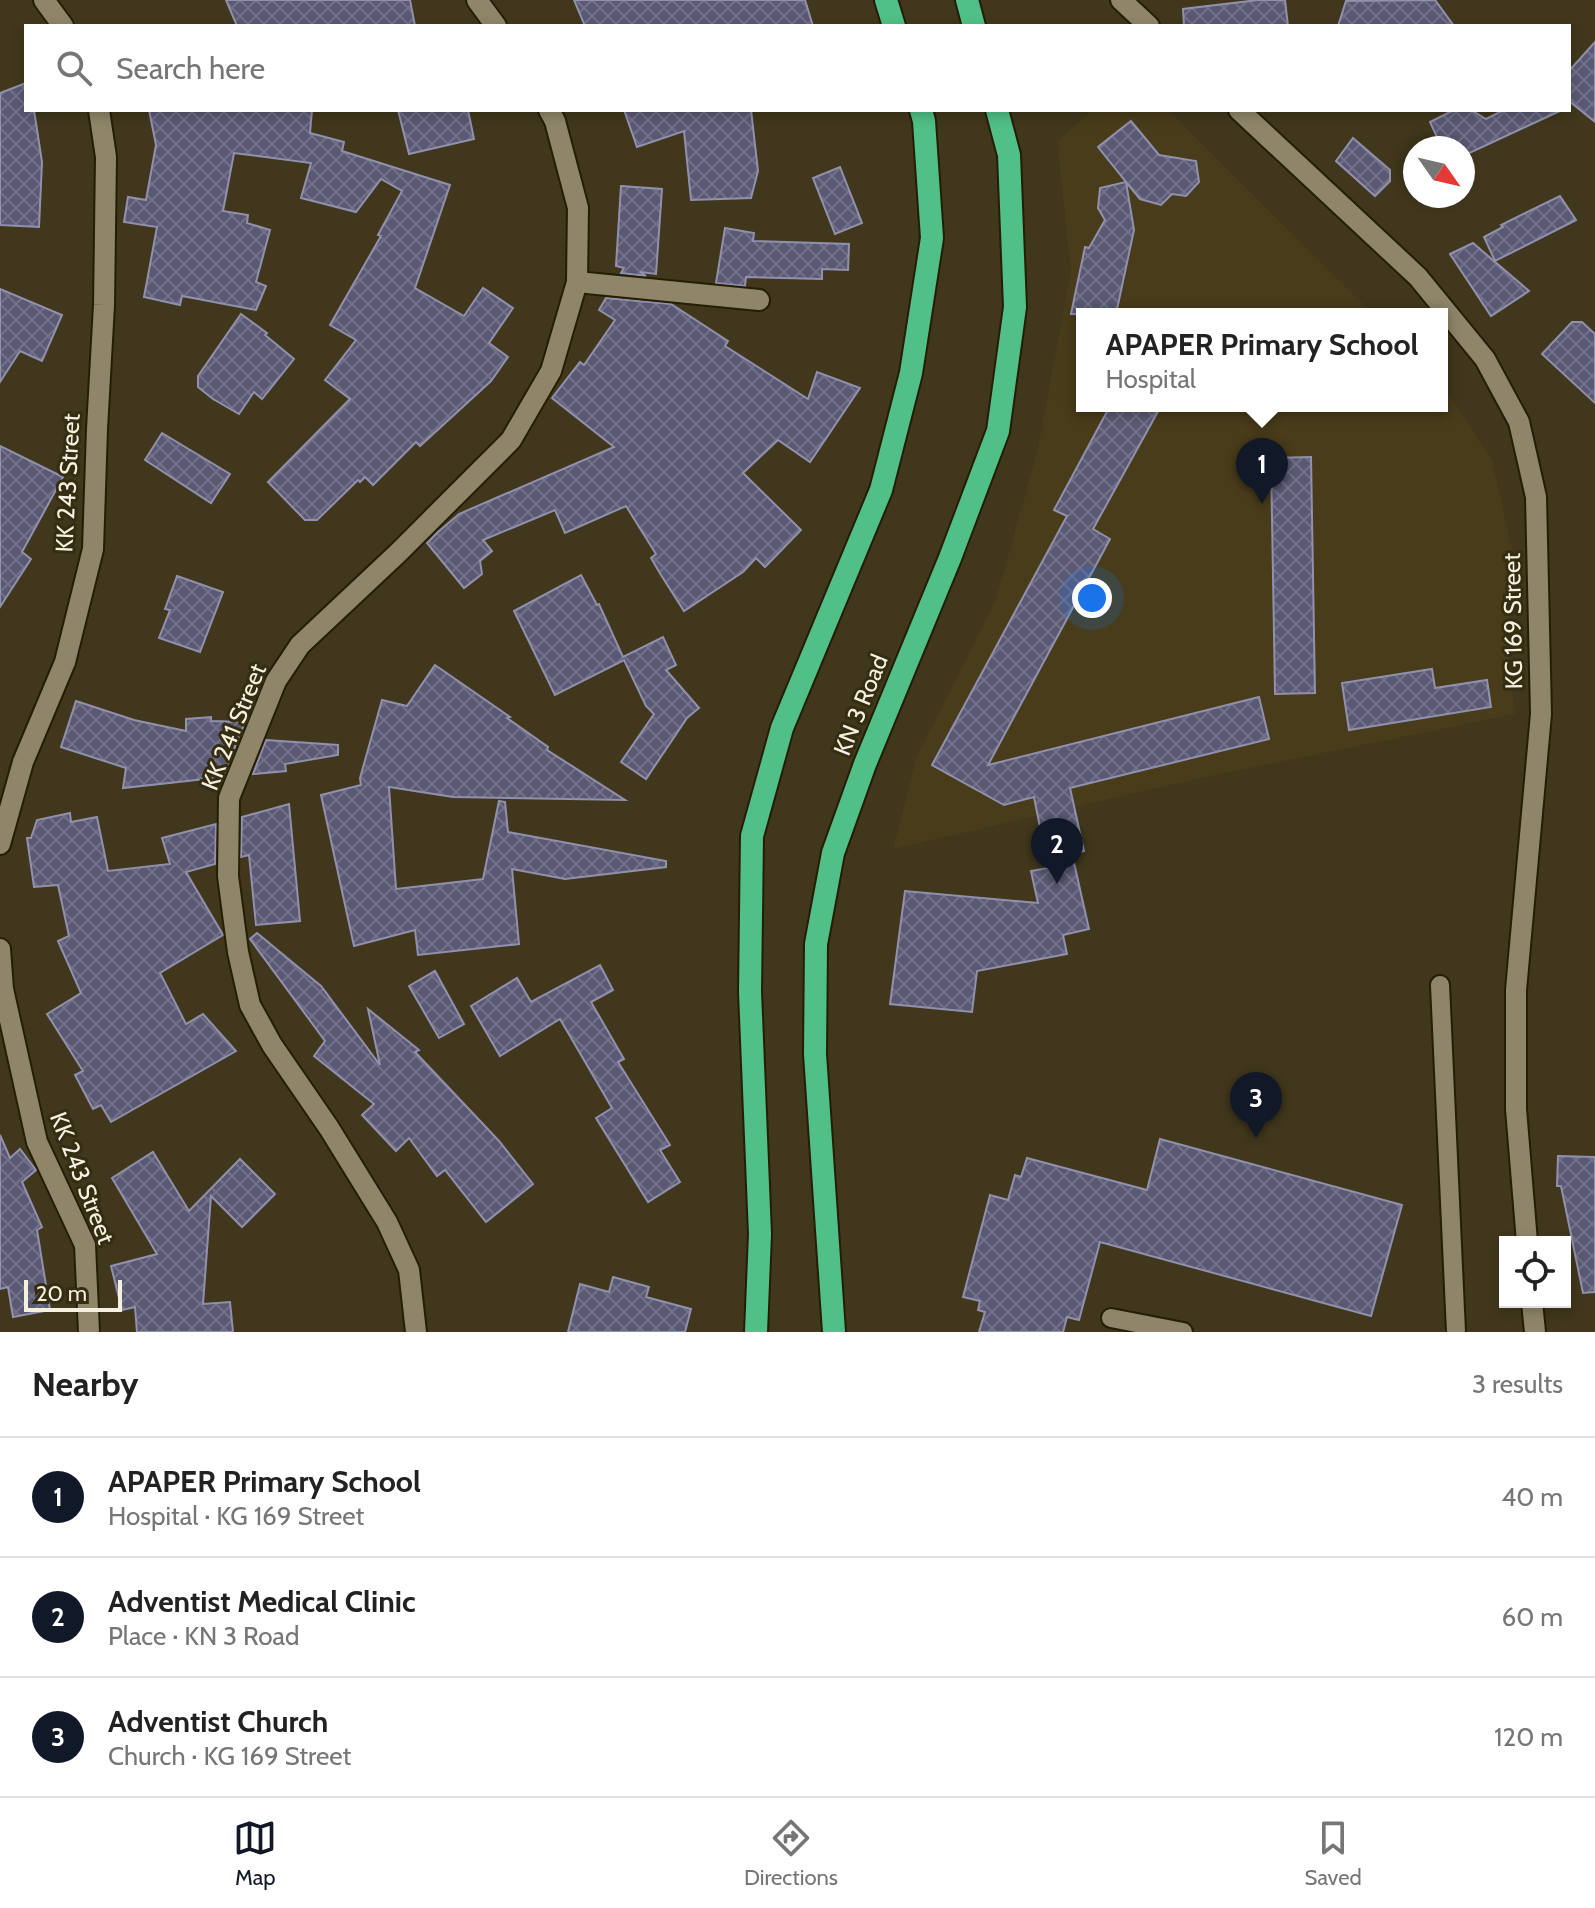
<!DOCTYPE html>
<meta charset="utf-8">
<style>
:root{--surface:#fff;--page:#f2f2f2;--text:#222;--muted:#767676;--line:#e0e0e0;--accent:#111827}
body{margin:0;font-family:Cabin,sans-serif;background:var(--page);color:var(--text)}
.controls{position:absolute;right:24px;bottom:24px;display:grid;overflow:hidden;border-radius:0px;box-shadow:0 4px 12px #0003}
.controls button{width:72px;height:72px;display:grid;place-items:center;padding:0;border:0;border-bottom:2px solid var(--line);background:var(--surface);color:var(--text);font:40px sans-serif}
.compass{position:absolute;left:1403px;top:136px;width:72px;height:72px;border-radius:50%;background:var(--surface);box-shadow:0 4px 12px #0003;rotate:124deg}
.scale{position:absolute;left:24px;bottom:20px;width:98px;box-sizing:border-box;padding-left:8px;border:4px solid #f5f0e0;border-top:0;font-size:22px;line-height:28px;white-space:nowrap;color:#f5f0e0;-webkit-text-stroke:6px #352d12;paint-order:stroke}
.you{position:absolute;left:1092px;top:598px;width:28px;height:28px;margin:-20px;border:6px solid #fff;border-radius:50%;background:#1a73e8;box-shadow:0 0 0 12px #1a73e833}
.badge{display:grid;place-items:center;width:52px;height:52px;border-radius:50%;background:var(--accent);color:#fff;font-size:26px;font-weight:700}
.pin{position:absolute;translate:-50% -66px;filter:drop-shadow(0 2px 4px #0008)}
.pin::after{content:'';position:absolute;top:42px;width:28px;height:24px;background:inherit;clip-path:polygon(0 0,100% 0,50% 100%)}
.popup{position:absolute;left:1076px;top:308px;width:372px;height:104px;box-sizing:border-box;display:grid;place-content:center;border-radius:0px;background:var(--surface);filter:drop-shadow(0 2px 6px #0005);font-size:26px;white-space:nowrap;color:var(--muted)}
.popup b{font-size:30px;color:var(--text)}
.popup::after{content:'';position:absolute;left:50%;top:100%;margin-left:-16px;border:16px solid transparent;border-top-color:var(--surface)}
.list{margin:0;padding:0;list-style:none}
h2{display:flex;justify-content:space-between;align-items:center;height:104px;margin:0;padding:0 32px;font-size:34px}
h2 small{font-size:26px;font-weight:400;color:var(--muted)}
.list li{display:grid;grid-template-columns:52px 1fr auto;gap:24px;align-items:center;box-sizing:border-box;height:120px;padding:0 32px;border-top:2px solid var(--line)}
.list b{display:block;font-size:30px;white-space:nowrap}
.list p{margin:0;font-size:26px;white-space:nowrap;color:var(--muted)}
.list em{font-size:26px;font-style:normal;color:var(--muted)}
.icon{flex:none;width:44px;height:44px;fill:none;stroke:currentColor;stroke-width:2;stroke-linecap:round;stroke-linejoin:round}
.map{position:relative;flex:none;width:1595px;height:1332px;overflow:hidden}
.search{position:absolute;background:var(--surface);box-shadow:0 4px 12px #0003;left:24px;right:24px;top:24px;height:88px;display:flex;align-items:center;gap:20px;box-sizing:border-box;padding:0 28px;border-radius:0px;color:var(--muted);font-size:30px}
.sheet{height:464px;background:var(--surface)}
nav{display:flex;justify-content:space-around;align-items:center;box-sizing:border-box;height:112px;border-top:2px solid var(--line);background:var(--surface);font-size:22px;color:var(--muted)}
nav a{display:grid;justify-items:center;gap:4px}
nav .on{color:var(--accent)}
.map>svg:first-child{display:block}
.built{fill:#483c1a}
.building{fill:url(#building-cross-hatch);stroke:#9191ae;stroke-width:2}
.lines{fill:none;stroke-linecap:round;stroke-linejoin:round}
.service-casing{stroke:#261e04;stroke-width:22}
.minor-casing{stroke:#261e04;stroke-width:24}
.trunk-casing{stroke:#261e04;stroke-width:26}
.service{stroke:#8f8669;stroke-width:18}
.minor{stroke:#8f8669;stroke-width:20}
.trunk{stroke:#50c088;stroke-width:22}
.labels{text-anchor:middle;stroke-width:6;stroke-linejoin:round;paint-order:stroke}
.street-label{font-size:24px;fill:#f5f0e0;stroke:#352d12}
</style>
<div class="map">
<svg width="1595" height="1332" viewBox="0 0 1595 1332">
<defs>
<pattern id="building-cross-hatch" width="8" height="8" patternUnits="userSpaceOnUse" patternTransform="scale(2)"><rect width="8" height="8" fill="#5a5974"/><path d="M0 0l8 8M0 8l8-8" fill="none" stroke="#727188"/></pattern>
</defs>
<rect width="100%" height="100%" fill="#40371c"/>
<polygon class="built" points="1093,110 1168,110 1373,314 1082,314 1082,406 1442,406 1442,384 1492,460 1512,549 1509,671 1515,714 1205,777 893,849 917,756 996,599 1038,448 1071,271 1057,141"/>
<g class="building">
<polygon points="226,0 410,0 415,26 237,26"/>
<polygon points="574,0 805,0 813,26 585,26"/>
<polygon points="1258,0 1285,0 1288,26 1184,26 1183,9"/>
<polygon points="1435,0 1454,26 1338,26 1346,1"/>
<polygon points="1595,42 1595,122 1569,101 1569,71"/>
<polygon points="26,83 26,110 34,110 42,162 39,227 0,225 0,93"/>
<polygon points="149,110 312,110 310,133 344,142 342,151 450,185 415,288 464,316 483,288 513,308 489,343 508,357 491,381 420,446 416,442 373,485 365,477 360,482 358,480 317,520 305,520 268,482 350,399 325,380 356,340 330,325 381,236 378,235 402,191 381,179 356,212 301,198 311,163 234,153 223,211 248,215 247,223 270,230 256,282 266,286 256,310 182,296 180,305 144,297 157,227 124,222 128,197 146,200 156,145"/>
<polygon points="398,110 468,110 474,139 409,154"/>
<polygon points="624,110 751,110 758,171 751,198 691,200 684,131 637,147"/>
<polygon points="1454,110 1471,110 1486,119 1504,110 1562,110 1463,156 1463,148 1442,148 1430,122"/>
<polygon points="1131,121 1159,155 1196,161 1199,182 1186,196 1172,194 1161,205 1140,199 1126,182 1134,230 1116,314 1071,314 1085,247 1089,248 1105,220 1098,208 1100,188 1126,182 1098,147"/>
<polygon points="1353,138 1390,170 1390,181 1375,196 1336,161"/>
<polygon points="840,167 862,223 835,234 813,178"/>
<polygon points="621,186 662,189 656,274 640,272 646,276 621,273 624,268 616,266"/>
<polygon points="1560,196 1576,220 1495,261 1484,237 1503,227 1501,225"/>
<polygon points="725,228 754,233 753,241 849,244 848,270 822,269 822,279 746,277 745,286 716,283"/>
<polygon points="1473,243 1529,291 1491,316 1450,254"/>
<polygon points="0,289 62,315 42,361 20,351 0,382"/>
<polygon points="606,298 671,304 728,341 725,346 808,399 817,372 860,388 810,462 778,440 743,473 801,530 765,567 756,558 743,572 684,611 661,575 651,558 656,554 626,506 565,533 555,510 483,540 492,551 480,561 482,574 464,588 427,543 438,532 459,514 614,447 552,398 580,362 584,365 615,320 599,310"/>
<polygon points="241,314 267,333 265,335 294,359 262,399 254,392 239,414 213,399 198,387 198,376"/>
<polygon points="1572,322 1582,322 1595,334 1595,403 1542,354"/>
<polygon points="1110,406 1161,406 1093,529 1110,539 988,765 1259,697 1269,739 1070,788 1084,851 1072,854 1089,929 1063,935 1067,954 977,971 972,1012 890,1004 905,891 1038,903 1031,871 1048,868 1034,797 1004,805 932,765 1067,516 1054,510"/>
<polygon points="162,433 230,474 211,503 145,460"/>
<polygon points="0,446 63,477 22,552 31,559 0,607"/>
<polygon points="1311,457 1315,693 1275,694 1271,458"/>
<polygon points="581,575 597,605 599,604 623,657 663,637 676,665 666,670 699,708 687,718 646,779 621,762 654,714 646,706 624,660 555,695 514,611"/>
<polygon points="177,576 223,592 200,652 159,638 170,610 165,609"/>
<polygon points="435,665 510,717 507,718 548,747 547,750 625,800 453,797 389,787 396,889 483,879 499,801 505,802 508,832 666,861 666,867 565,879 512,869 519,944 418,955 415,930 354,946 321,795 361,785 360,778 382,700 407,706"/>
<polygon points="1432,669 1435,688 1487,680 1491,707 1349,730 1342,683"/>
<polygon points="76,701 134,720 186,731 186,719 211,717 211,721 245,722 223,777 123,788 126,768 61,747"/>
<polygon points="266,740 338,745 338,755 285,764 286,771 253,774"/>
<polygon points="289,804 300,921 256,925 249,855 241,857 242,817"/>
<polygon points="70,813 71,822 97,817 108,871 170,864 162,838 216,824 215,864 186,872 223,935 160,973 186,1024 203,1014 236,1051 111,1122 101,1105 93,1109 75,1075 83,1071 47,1014 81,993 58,941 69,936 58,885 34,887 27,838 31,838 37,820"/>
<polygon points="257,933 321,986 380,1065 368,1009 419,1050 415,1052 499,1141 533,1184 486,1222 445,1170 437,1176 409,1138 396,1151 362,1115 374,1104 314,1056 325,1041 250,939"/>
<polygon points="600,965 613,990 591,1002 624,1059 618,1062 670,1145 660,1150 680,1182 648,1202 596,1118 612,1108 560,1019 500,1056 471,1006 517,978 531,1002"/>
<polygon points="435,971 464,1024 439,1038 409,986"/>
<polygon points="0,1135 10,1158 20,1149 36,1170 22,1182 42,1227 37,1230 50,1310 13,1317 8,1287 0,1289"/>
<polygon points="1160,1139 1402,1205 1371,1316 1100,1242 1079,1320 1067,1317 1063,1332 979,1332 985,1312 978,1310 980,1301 963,1297 990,1195 1008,1200 1015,1175 1021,1177 1027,1158 1147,1190"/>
<polygon points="153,1152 189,1211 240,1159 275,1194 242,1227 211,1196 203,1304 230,1302 233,1332 137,1332 135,1307 122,1310 111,1266 157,1254 112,1178"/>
<polygon points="1558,1156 1595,1157 1595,1292 1583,1293 1561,1186 1557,1186"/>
<polygon points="613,1277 649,1287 646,1297 691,1309 685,1332 568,1332 580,1284 609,1292"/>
</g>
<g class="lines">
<g class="service-casing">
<g id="service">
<polyline points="1440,985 1456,1332"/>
<polyline points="1111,1318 1183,1332"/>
</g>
</g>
<g class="minor-casing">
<g id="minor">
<polyline points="44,0 63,26"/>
<polyline points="477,0 496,26"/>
<polyline points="1121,0 1149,26"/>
<polyline points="1239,110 1418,277 1485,359 1519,422 1536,497 1541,714 1516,990 1516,1109 1527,1242"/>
<polyline points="577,282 759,300"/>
<polyline points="0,844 23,762 65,662 93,549 97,429 104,305 106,157 99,110"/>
<polyline points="0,949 3,989 37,1142 85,1245 89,1332"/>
<polyline points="1532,1302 1535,1332"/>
<polyline points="416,1332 409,1270 387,1222 329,1128 272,1045 250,1005 238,952 228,876 229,798 276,681 300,645 398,553 511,440 551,371 577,282 578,208 555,121 549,110"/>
</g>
</g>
<g class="trunk-casing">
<g id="trunk">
<polyline points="886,0 894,26"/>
<polyline points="967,0 974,26"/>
<polyline points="756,1332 760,1234 750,992 752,836 782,728 881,490 911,373 932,238 924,121 921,110"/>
<polyline points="834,1332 815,1054 816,944 833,853 865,764 950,558 998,431 1015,307 1009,155 997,110"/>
</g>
</g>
<use href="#service" class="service"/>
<use href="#minor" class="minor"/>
<use href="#trunk" class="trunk"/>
</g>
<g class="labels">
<g class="street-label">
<text transform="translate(68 483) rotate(-87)" y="8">KK 243 Street</text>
<text transform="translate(1513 621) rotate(-91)" y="8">KG 169 Street</text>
<text transform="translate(861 705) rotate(-68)" y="8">KN 3 Road</text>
<text transform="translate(234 727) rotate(-68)" y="8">KK 241 Street</text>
<text transform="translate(82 1178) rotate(69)" y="8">KK 243 Street</text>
</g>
</g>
</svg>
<div class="controls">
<button><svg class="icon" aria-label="locate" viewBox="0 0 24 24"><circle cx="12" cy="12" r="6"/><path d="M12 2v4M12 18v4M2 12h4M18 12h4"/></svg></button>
</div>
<svg class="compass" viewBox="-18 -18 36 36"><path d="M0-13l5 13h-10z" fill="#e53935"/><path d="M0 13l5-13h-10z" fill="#767676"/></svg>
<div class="scale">20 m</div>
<div class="you"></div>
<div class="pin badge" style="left:1262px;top:504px">1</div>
<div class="popup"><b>APAPER Primary School</b>Hospital</div>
<div class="pin badge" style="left:1057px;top:884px">2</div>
<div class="pin badge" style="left:1256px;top:1138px">3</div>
<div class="search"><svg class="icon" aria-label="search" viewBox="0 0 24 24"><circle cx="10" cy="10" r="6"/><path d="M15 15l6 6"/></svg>Search here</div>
</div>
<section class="sheet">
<h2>Nearby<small>3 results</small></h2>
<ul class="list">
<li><span class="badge">1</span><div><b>APAPER Primary School</b><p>Hospital · KG 169 Street</p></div><em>40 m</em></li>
<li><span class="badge">2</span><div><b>Adventist Medical Clinic</b><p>Place · KN 3 Road</p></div><em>60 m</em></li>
<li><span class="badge">3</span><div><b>Adventist Church</b><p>Church · KG 169 Street</p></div><em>120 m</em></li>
</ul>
</section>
<nav>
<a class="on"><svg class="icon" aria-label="map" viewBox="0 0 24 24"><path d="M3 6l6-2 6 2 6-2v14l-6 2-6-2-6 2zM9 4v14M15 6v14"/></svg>Map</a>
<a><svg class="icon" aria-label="directions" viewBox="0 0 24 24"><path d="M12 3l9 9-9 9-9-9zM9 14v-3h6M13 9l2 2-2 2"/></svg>Directions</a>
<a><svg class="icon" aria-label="saved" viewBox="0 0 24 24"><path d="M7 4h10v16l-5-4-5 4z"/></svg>Saved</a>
</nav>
